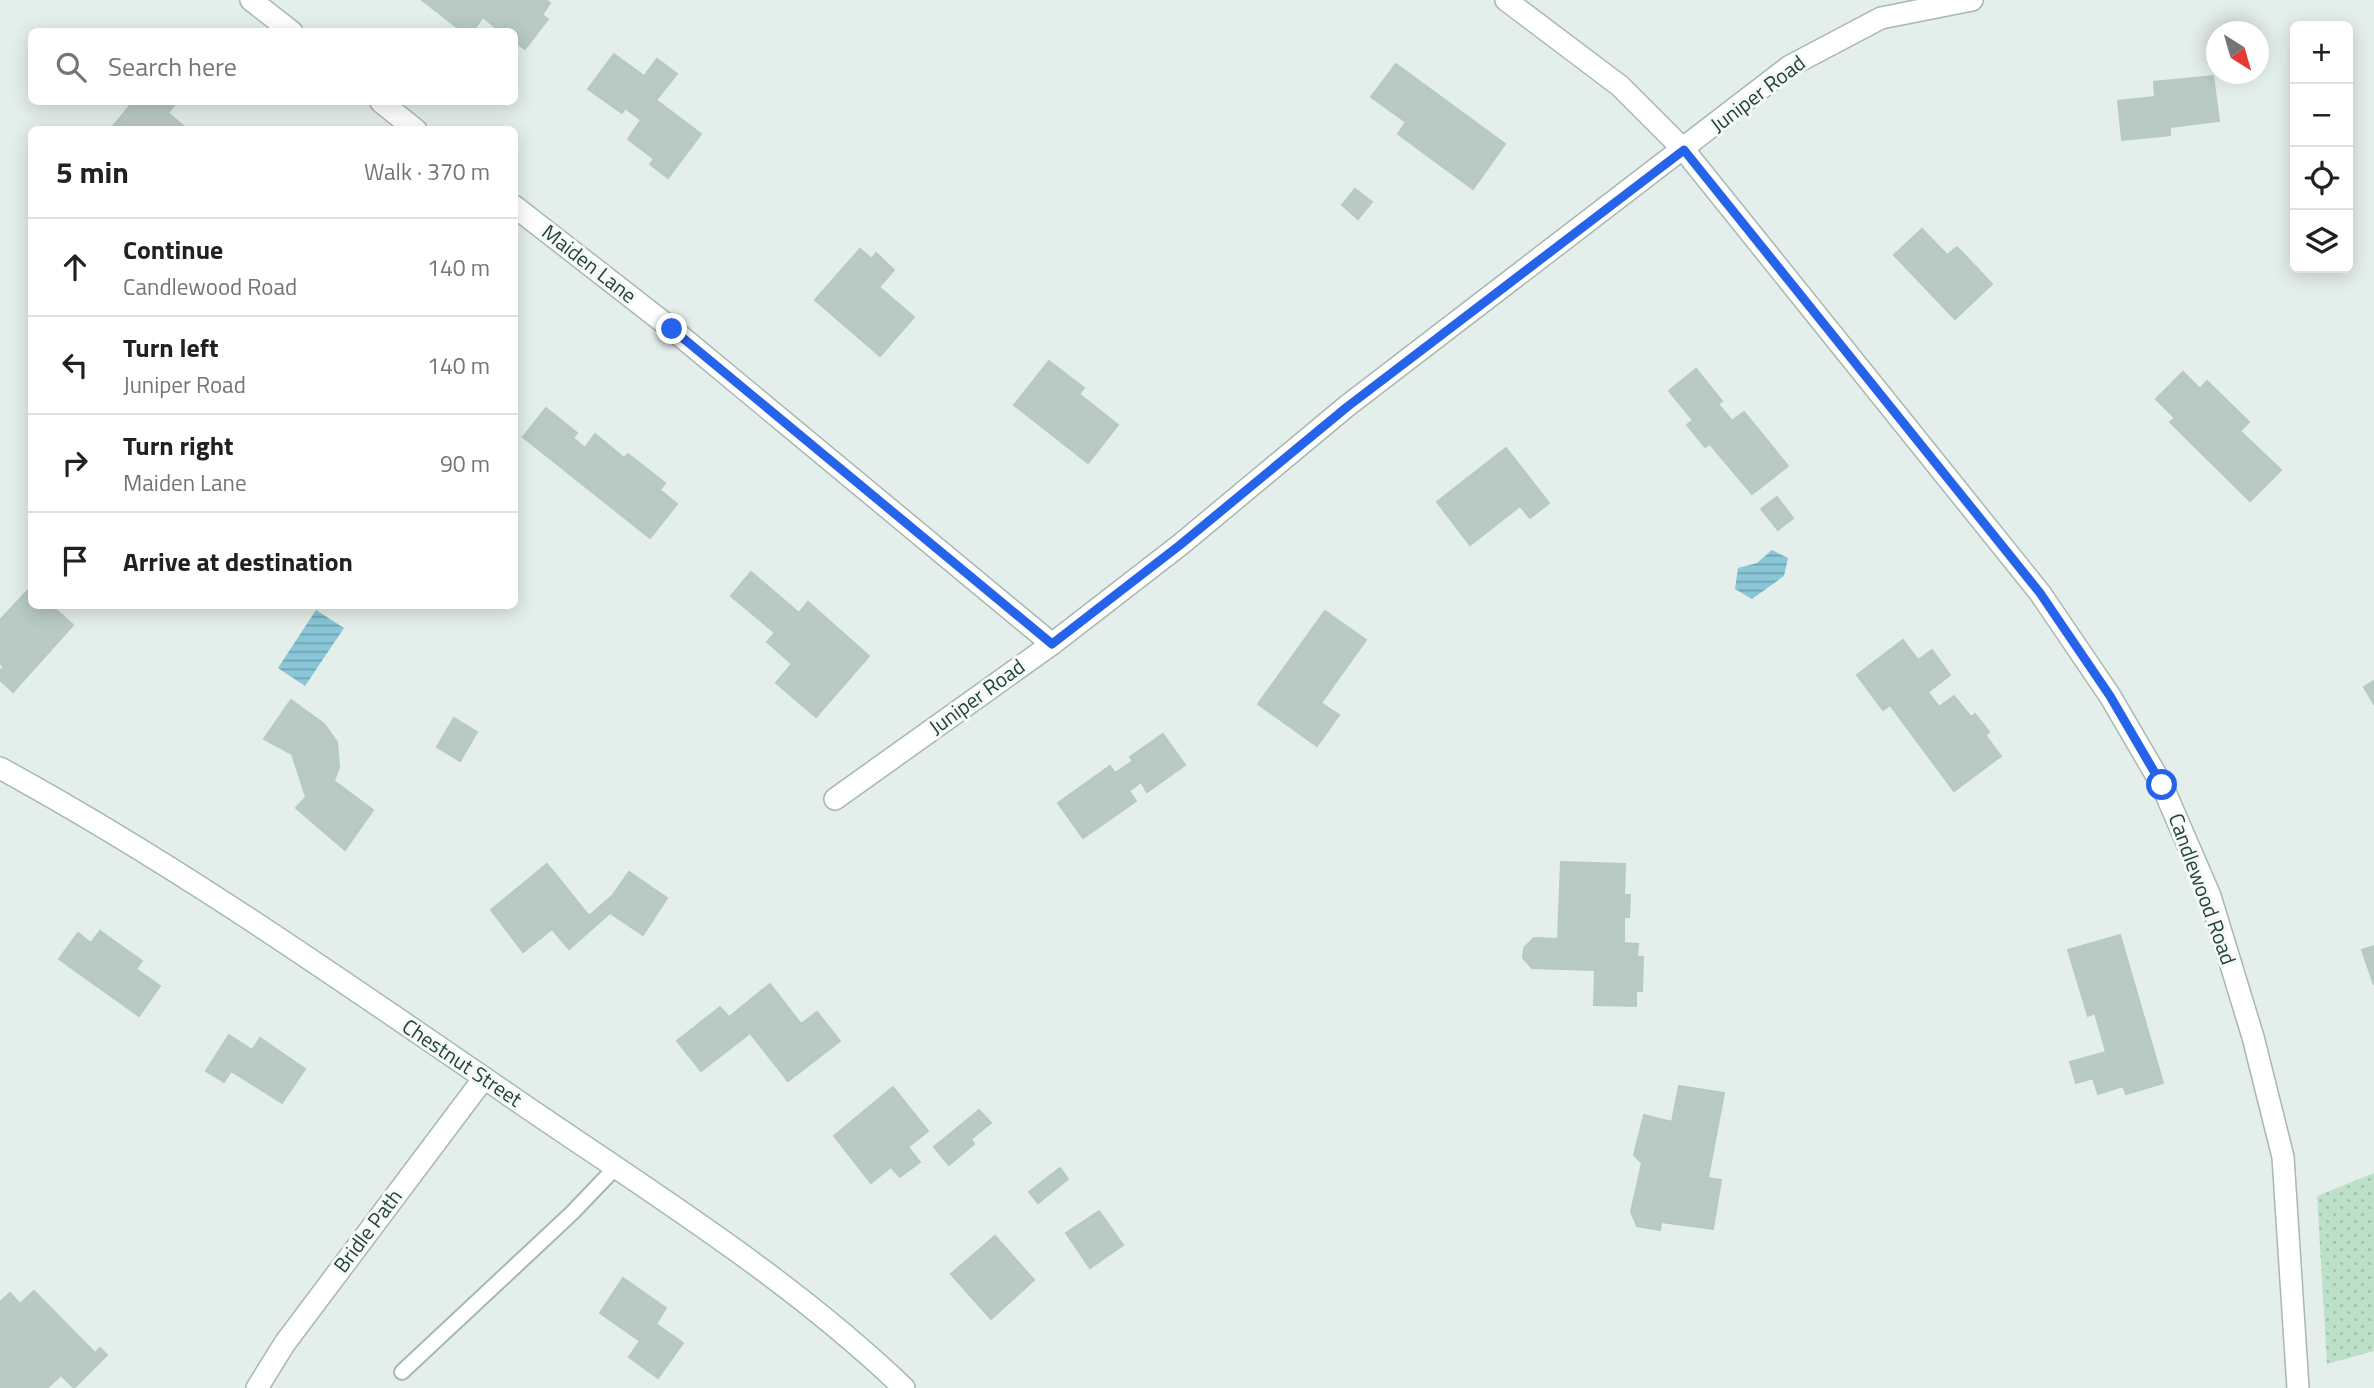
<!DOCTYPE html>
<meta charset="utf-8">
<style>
:root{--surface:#fff;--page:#f2f2f2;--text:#202124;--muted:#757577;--line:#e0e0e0}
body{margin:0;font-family:"Titillium Web",sans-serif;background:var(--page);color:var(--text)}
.controls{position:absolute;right:21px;top:21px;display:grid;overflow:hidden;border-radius:10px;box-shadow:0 4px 18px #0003}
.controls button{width:63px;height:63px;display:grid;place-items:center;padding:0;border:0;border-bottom:2px solid var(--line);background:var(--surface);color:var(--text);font:35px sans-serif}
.compass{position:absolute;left:2206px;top:21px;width:63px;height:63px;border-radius:50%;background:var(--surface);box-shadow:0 4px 18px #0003;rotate:143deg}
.stop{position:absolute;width:21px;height:21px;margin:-16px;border:5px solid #2563eb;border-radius:50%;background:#fff}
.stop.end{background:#2563eb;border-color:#fff;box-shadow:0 2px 7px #0008}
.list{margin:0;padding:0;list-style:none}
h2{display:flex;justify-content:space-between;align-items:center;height:91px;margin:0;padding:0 28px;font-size:30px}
h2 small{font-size:23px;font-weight:400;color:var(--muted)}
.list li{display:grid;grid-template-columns:46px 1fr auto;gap:21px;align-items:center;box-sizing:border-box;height:98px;padding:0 28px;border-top:2px solid var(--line)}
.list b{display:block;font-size:26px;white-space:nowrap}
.list p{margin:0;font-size:23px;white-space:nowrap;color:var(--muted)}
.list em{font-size:23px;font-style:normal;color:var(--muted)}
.icon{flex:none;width:38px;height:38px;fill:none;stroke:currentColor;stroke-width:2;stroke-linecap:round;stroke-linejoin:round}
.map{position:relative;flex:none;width:2374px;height:1388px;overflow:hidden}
.search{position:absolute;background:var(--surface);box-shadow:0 4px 18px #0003;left:28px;top:28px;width:490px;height:77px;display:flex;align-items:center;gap:18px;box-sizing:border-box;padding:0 24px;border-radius:10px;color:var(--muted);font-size:26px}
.panel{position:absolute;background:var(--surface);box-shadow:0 4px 18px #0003;left:28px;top:126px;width:490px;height:483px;border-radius:10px}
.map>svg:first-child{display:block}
.park{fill:url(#park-dots)}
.water{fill:url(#water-rules)}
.building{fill:#b9cac4;stroke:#b6c9c2;stroke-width:2}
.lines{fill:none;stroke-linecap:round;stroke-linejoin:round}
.lane-casing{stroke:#a6b8b3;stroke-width:18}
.street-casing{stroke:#a6b8b3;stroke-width:24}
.secondary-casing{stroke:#a2bbb4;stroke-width:24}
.lane{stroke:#fff;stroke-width:14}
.street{stroke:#fff;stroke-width:21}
.secondary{stroke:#fff;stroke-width:21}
.route{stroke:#2563eb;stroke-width:9}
.labels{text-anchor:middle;stroke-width:6;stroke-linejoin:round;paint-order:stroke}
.street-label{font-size:21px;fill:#22423b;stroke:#f5faf8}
</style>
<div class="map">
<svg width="2374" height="1388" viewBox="0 0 2374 1388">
<defs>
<pattern id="park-dots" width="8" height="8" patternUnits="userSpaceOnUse" patternTransform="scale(1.75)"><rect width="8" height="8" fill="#bce1c8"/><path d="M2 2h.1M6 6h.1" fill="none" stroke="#a1c2ad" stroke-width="1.8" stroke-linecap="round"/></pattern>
<pattern id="water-rules" width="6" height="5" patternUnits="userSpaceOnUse" patternTransform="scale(1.75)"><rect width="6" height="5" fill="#89c6d7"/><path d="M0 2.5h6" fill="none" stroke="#70a2b0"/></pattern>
</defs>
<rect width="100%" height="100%" fill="#e4efeb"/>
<polygon class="park" points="2374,1173 2374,1351 2327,1364 2317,1196"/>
<g class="water">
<polygon points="1772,550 1788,558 1784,576 1752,599 1735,589 1738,568 1757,563"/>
<polygon points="316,610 344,628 305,686 278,668"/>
</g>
<g class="building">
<polygon points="422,0 546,0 550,3 542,15 548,19 525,49 514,41 514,32 501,32 483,17 472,32 463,32"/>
<polygon points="614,54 644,76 657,59 677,74 656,100 701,134 668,178 650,164 654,159 628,139 641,120 625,108 622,113 588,89"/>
<polygon points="1396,64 1505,144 1473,189 1398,134 1406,122 1371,97"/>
<polygon points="2213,76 2219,121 2170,127 2170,135 2122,140 2118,101 2155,97 2154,82"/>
<polygon points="133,102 171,102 175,104 168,113 188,130 110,130"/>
<polygon points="1355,189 1372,202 1358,219 1342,205"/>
<polygon points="1922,229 1947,255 1957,247 1992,284 1955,319 1894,255"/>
<polygon points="860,249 872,259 876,253 894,270 879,287 914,317 880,356 815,300"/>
<polygon points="1049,361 1084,388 1079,394 1118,425 1088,463 1014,405"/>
<polygon points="1696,369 1722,401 1718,404 1732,421 1744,412 1788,466 1752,494 1710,444 1705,447 1687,425 1693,420 1669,391"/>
<polygon points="2183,372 2200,389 2207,381 2249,422 2240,431 2281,470 2250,501 2170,422 2175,418 2156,399"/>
<polygon points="546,408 577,433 573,438 585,448 595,434 624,458 628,454 665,483 660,490 677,504 650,538 523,437"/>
<polygon points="1506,448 1549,503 1530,518 1520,506 1470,545 1437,502"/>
<polygon points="1777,497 1793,518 1778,530 1761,509"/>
<polygon points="751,572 799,613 808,602 869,656 816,717 776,683 792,664 767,642 775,633 731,596"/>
<polygon points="31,587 32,606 52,606 73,625 13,692 0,680 0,671 4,667 0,663 0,620"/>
<polygon points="1325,611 1366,640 1321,703 1339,715 1317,746 1258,704"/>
<polygon points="1903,640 1918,660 1932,650 1950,675 1928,692 1939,707 1954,696 1971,717 1975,714 1989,732 1985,735 2001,756 1954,791 1890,705 1883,710 1857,675"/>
<polygon points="2374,681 2374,704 2364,687"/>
<polygon points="291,700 324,724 337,742 339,767 334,781 373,810 345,850 296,808 306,797 292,754 264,739"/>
<polygon points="454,718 477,732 460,761 437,747"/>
<polygon points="1163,734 1185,765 1147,792 1141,782 1129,791 1136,801 1083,838 1058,803 1110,766 1115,773 1133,761 1130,757"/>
<polygon points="1561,862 1625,864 1624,895 1630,895 1629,917 1624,917 1624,943 1638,944 1637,957 1643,957 1642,991 1636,991 1636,1006 1594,1005 1595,970 1532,968 1523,958 1524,948 1534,938 1558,939"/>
<polygon points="547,864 589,916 612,896 629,872 667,898 643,935 610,913 569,949 552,929 523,952 491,910"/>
<polygon points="100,931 142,961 136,969 160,986 139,1016 59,959 78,933 91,943"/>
<polygon points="2120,935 2163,1083 2126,1094 2123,1086 2098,1094 2093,1078 2076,1083 2070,1062 2106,1052 2095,1013 2088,1016 2068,950"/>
<polygon points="2374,946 2374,985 2362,950"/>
<polygon points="770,984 801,1024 817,1012 840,1041 788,1081 750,1033 701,1071 677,1041 720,1007 729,1017"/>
<polygon points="229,1035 252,1050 260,1038 305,1069 282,1103 231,1071 224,1082 206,1071"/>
<polygon points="1679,1086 1724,1093 1708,1178 1721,1180 1713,1229 1661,1222 1660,1230 1637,1226 1631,1212 1642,1163 1634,1155 1644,1115 1672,1122"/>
<polygon points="893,1087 928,1131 908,1147 920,1162 900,1177 891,1167 871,1183 834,1136"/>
<polygon points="979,1110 991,1123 971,1139 974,1144 949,1165 934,1147"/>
<polygon points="1060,1168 1068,1179 1038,1203 1029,1192"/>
<polygon points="1099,1211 1123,1245 1090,1268 1066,1233"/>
<polygon points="995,1236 1034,1280 991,1319 951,1274"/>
<polygon points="623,1278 666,1308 656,1324 683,1343 658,1378 629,1357 640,1341 600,1313"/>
<polygon points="34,1291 95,1353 100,1348 107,1355 74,1388 61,1375 47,1388 0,1388 0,1302 10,1293 20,1304"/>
</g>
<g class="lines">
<g class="lane-casing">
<polyline id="lane" points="402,1372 572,1213 616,1167"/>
</g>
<g class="street-casing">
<g id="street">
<polyline points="251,0 292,32"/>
<polyline points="1506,0 1620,86 1684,150 2040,593 2110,696 2162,785 2210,896 2253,1037 2283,1157 2298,1388"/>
<polyline points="381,102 416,130"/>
<polyline points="514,206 672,329 1052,644"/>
<polyline points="835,799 1052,644 1180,545 1347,406 1790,66 1881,18 1972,0"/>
<polyline points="257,1388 285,1343 484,1078"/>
</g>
</g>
<g class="secondary-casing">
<path id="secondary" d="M0 768C176 864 341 980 506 1093 642 1187 784 1273 904 1388"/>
</g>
<use href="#lane" class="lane"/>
<use href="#street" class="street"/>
<use href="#secondary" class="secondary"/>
</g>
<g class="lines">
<polyline class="route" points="672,329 1052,644 1180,545 1347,407 1684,150 2040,593 2110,696 2162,785"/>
</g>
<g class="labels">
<g class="street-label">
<text transform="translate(1758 94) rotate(-37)" y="7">Juniper Road</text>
<text transform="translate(589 264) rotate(38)" y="7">Maiden Lane</text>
<text transform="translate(977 697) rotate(-36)" y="7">Juniper Road</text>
<text transform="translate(2202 889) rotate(70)" y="7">Candlewood Road</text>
<text transform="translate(462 1063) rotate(34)" y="7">Chestnut Street</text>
<text transform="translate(368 1231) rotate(-53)" y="7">Bridle Path</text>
</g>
</g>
</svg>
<div class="controls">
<button>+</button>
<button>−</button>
<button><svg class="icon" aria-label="locate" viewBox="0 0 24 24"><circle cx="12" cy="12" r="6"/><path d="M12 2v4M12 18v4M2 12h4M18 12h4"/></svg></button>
<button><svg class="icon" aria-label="layers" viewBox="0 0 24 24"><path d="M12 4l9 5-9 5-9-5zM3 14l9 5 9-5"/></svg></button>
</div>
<svg class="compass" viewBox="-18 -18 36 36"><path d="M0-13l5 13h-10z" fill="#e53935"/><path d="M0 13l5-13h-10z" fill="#757577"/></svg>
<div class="stop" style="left:2162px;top:785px"></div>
<div class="stop end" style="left:672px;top:329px"></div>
<div class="search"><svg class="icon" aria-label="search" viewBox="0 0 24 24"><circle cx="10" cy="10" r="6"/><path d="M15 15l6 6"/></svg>Search here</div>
<section class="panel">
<h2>5 min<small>Walk · 370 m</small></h2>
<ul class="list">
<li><svg class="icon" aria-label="ahead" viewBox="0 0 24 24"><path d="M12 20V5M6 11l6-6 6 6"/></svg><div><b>Continue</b><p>Candlewood Road</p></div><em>140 m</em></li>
<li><svg class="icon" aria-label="left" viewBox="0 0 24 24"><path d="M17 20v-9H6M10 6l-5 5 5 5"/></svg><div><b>Turn left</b><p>Juniper Road</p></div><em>140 m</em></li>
<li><svg class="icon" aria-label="right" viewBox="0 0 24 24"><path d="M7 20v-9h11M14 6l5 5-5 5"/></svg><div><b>Turn right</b><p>Maiden Lane</p></div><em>90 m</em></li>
<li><svg class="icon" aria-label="arrive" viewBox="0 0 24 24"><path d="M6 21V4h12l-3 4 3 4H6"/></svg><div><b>Arrive at destination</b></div></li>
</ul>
</section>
</div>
